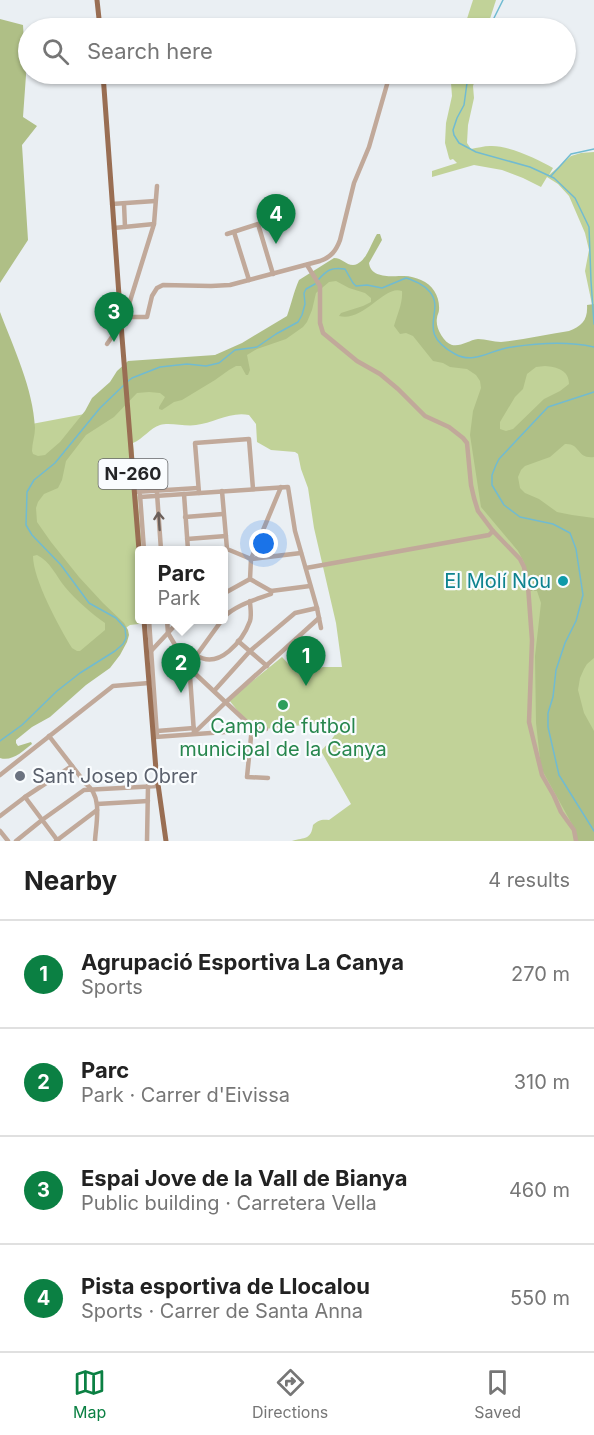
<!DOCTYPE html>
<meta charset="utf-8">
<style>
:root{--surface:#fff;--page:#f2f2f2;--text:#222;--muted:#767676;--line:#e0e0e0;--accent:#0b8043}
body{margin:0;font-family:Inter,sans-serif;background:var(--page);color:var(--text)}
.you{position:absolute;left:264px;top:544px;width:21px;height:21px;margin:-15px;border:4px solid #fff;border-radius:50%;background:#1a73e8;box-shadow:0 0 0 9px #1a73e833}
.badge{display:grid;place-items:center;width:39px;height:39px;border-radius:50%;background:var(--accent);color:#fff;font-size:20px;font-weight:700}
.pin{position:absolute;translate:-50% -50px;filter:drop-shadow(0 2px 3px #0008)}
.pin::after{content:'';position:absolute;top:32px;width:21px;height:18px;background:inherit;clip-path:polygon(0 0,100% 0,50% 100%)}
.popup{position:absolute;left:135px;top:546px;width:93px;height:78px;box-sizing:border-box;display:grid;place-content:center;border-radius:6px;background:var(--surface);filter:drop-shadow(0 2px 4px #0005);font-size:20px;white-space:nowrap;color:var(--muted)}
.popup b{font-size:22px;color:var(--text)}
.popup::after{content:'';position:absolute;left:50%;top:100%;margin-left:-12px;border:12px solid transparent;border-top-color:var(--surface)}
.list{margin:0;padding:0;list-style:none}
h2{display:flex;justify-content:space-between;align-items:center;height:78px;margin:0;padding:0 24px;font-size:26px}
h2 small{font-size:20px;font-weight:400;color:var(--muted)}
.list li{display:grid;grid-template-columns:39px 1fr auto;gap:18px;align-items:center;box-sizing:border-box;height:108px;padding:0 24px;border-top:2px solid var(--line)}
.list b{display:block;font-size:22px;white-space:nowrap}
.list p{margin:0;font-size:20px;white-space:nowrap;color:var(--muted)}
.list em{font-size:20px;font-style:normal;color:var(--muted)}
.icon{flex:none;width:33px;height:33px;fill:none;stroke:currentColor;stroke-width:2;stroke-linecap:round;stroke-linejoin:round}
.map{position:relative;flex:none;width:594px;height:841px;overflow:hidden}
.search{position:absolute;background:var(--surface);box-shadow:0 2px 4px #0004;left:18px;right:18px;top:18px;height:66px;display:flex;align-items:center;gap:15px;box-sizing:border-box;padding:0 21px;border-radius:33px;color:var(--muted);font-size:22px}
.sheet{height:510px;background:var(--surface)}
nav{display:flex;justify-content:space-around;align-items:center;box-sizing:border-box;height:84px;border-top:2px solid var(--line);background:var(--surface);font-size:16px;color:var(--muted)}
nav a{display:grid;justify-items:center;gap:3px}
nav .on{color:var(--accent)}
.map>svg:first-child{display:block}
.green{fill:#c1d298}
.forest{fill:#afbf86;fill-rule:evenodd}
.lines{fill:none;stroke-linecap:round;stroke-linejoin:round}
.stream{stroke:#71bbd1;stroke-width:1.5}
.minor{stroke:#c1a99a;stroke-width:4.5}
.major{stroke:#996e53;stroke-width:5}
.oneway{stroke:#6b605b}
.culture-dot{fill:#0f9aa8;stroke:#f9fcfe;stroke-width:2}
.leisure-dot{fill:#2e9e5b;stroke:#f9fcfe;stroke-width:2}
.worship-dot{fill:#6b7280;stroke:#f9fcfe;stroke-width:2}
.labels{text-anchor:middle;stroke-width:4.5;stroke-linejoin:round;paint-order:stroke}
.shield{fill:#f9fcfe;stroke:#646668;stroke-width:1.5}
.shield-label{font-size:18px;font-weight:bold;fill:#242527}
.culture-label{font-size:20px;fill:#0d838f;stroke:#f9fcfe;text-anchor:end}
.leisure-label{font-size:20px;fill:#27864d;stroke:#f9fcfe}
.worship-label{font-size:20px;fill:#5b616d;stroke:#f9fcfe;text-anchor:start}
</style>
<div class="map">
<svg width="594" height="841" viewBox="0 0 594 841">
<rect width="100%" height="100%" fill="#eaeff3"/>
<g class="green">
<polygon points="473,0 496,0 487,28 464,28"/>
<path d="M454 74H477L473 86 474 98 468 125 467 143 471 149C477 148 484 146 490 146 508 145 538 159 553 168L549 175 571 156 581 153 594 152V314L585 271 589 250 585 233 569 196 558 184 547 177 541 187 523 178 502 170 474 165 432 177V171L457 163 453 159 450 160 449 158 445 143 446 123 452 96 451 83Z"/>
<path d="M316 278 398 281 437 347 594 348V841H292C305 837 311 840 313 825 318 820 322 819 329 820L351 804 321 751 332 739 344 721 253 730 229 700 282 657 297 673 323 667H342L336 623 314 528 308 488 301 469 298 454 295 452 271 450 257 442 256 424 249 415C231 411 213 423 196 425 186 427 170 422 160 425 150 428 143 439 133 443L142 550H139V620H148V623L130 625 121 631 63 689 0 430 90 413 188 364 275 336Z"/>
</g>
<g class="forest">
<polygon points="0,19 23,25 26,75 23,117 37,126 22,145 28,240 0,283"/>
<path d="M377 234H380L382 240 369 263C371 279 392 276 404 276 410 276 416 278 421 280 433 285 440 297 439 310 439 313 437 315 437 318 435 327 443 342 452 345 461 347 469 340 478 339 486 339 493 342 501 342 523 340 547 334 569 331 582 326 588 320 587 305L594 304V457C576 459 581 443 565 444L550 457 525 466 521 470 518 477 520 488 525 493 539 499 557 512 572 515 594 518V658L587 664 584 669 580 678 578 690 584 713 594 731V841H577L573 826 541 768 536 723 535 656 541 603 537 591H530L524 562 518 551 481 507 470 435 473 411 481 388 480 381 476 375 467 369 450 367 443 363 433 361 413 336 406 333 400 334 394 326C397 315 403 303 402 291 384 284 365 322 339 316L341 313 363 306 371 302V298L365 293 349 288 336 281 329 282 316 293 312 310 307 322 303 327 286 339 257 349 247 355 250 370 248 375H246L241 366H236L229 370 215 380 182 400 174 402 162 410 159 409V407L165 397 160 393 149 392 137 393 114 417 86 435 66 461 62 480 58 488 44 494 38 502 36 508 37 522 51 542 79 577 103 603 124 623 128 630 129 635 127 642 120 655 110 668 86 685 50 717 32 727 16 740V743L18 746 31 742 32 744C23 751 12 762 0 758V312C14 349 33 388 35 428 35 436 32 443 32 451L33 454 38 456 45 455 60 442 85 411 92 398 110 382 117 371 128 361 215 355 242 343 287 316C291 305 294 291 299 280L334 258C342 258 346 265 353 265 366 264 371 243 377 234ZM545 366C557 367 569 370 569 384L560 391 544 399 513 429 506 431 500 429V422L515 397 523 389 527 374 536 367ZM37 555C50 561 56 576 65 587 77 601 91 613 105 623V630L80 651H77L72 648C59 627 33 579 33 556Z"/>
</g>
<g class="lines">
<g class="stream">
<polyline points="487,28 491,24 503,0"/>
<polyline points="470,74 467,83 464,105 457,118 453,130 454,135 459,143 476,152 530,167 554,178 575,198 589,227 591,281 594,324"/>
<polyline points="551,176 571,154 594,149"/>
<path d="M318 280C327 270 331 267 345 269L353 283 356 286 367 285 382 288 406 278C415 281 423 284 430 292 446 312 414 332 455 354 475 365 491 349 512 347 538 343 568 341 594 347"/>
<polyline points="127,382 132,378 160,367 187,364 206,366 219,363 235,350 257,347 276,334 298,322 302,315 305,304 304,293 306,289 315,284"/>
<polyline points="594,392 548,407 499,459 496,465 492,475 492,485 504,505 520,517 553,524 570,533 576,549 583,595 576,621 565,643 556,670 553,697 548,713 548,727 559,775 594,831"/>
<polyline points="0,741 22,725 57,691 80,673 115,651 123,644 126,638 125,628 116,618 89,603 61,565 32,535 26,525 27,492 34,480 55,463 100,408 124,385"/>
</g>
<g class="minor">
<polyline points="112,204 155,201"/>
<polyline points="124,204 125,227"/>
<polyline points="114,228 154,224"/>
<polyline points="234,232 249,280"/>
<polyline points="227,234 258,224 273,274"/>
<polyline points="307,265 320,286 320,323 323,333 357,361 380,374 398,389 425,416 449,427 463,438 467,443 471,485 474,498 478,511 493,531 520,559 524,567 528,586 532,640 529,722 542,775 554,796 561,812 574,830 576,841"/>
<path d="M121 317H147L152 296 157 288 163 285 211 286 230 285 320 261C331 257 336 251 340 240L354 183 369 147 390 74"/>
<polyline points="125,317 154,224 157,186"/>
<polyline points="107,344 121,324"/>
<polyline points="222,491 227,549 251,559 301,553"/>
<polyline points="135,492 198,488"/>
<polyline points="157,493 161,550"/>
<polyline points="199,493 195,443 249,439 253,489"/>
<polyline points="184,494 188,550"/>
<polyline points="140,495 144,550"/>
<polyline points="140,497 288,487 295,531 317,608 321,628"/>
<polyline points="185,517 223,514"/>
<polyline points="187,539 226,536"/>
<polyline points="223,561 225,564"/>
<polyline points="306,568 489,535 493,531"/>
<polyline points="271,591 250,579 251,559 281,487"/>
<polyline points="223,594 250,579"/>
<path d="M223 618C235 605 255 600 271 594V591L310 586"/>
<polyline points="149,620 157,736"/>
<polyline points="167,620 168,633 188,667 190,676 194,733"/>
<polyline points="222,620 188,667 252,727 247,777 268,778"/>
<polyline points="238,641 267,666"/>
<polyline points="151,651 180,620"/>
<path d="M196 655C219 671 243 640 250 621 252 614 250 607 250 601"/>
<polyline points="214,691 250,651 295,613 317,608"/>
<polyline points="157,731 194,728"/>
<polyline points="194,733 226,702 319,618"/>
<path d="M49 736 86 784C103 796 96 823 95 841"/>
<polyline points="155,737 266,729"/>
<polyline points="0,775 113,686 149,683"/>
<polyline points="25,797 58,841"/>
<polyline points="97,804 148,801"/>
<polyline points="0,816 25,797 72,766"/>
<polyline points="0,831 8,841"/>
<polyline points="16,841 42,820 84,790 158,786"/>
<polyline points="56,841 97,810"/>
<polyline points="147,841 148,786"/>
</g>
<g class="major">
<polyline points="97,0 100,28"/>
<polyline points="103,74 122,337 139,550"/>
<polyline points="144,620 156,770 166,841"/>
</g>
</g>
<defs><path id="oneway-shaft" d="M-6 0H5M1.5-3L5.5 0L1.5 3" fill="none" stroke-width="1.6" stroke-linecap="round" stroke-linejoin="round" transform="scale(1.5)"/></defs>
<use class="oneway" href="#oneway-shaft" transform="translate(159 521) rotate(-94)"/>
<circle class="culture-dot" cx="563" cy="581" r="6"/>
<circle class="leisure-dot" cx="283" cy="705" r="6"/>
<circle class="worship-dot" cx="20" cy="776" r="6"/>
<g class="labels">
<rect class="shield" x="98.5" y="459" width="69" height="30" rx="4.5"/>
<g class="shield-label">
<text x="133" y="480">N-260</text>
</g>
<g class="culture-label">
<text x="551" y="588">El Molí Nou</text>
</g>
<g class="leisure-label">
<text x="283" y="733">Camp de futbol<tspan x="283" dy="23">municipal de la Canya</tspan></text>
</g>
<g class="worship-label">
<text x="32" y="783">Sant Josep Obrer</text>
</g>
</g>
</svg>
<div class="you"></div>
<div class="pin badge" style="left:306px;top:686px">1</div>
<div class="pin badge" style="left:181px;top:693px">2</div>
<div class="popup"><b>Parc</b>Park</div>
<div class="pin badge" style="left:114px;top:342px">3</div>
<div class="pin badge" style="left:276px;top:244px">4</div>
<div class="search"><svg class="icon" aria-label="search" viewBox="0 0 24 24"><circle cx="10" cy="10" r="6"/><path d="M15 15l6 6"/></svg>Search here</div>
</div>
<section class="sheet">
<h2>Nearby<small>4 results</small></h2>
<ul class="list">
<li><span class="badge">1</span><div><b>Agrupació Esportiva La Canya</b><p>Sports</p></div><em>270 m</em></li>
<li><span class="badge">2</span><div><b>Parc</b><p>Park · Carrer d'Eivissa</p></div><em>310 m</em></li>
<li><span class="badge">3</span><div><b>Espai Jove de la Vall de Bianya</b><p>Public building · Carretera Vella</p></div><em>460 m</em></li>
<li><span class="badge">4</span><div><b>Pista esportiva de Llocalou</b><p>Sports · Carrer de Santa Anna</p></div><em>550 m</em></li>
</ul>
</section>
<nav>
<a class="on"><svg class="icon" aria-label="map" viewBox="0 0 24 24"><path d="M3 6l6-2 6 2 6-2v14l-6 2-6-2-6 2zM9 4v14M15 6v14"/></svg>Map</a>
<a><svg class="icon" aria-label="directions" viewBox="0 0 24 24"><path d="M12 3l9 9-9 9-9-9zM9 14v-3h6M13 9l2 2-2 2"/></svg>Directions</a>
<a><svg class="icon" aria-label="saved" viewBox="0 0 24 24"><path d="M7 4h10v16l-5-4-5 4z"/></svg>Saved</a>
</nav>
